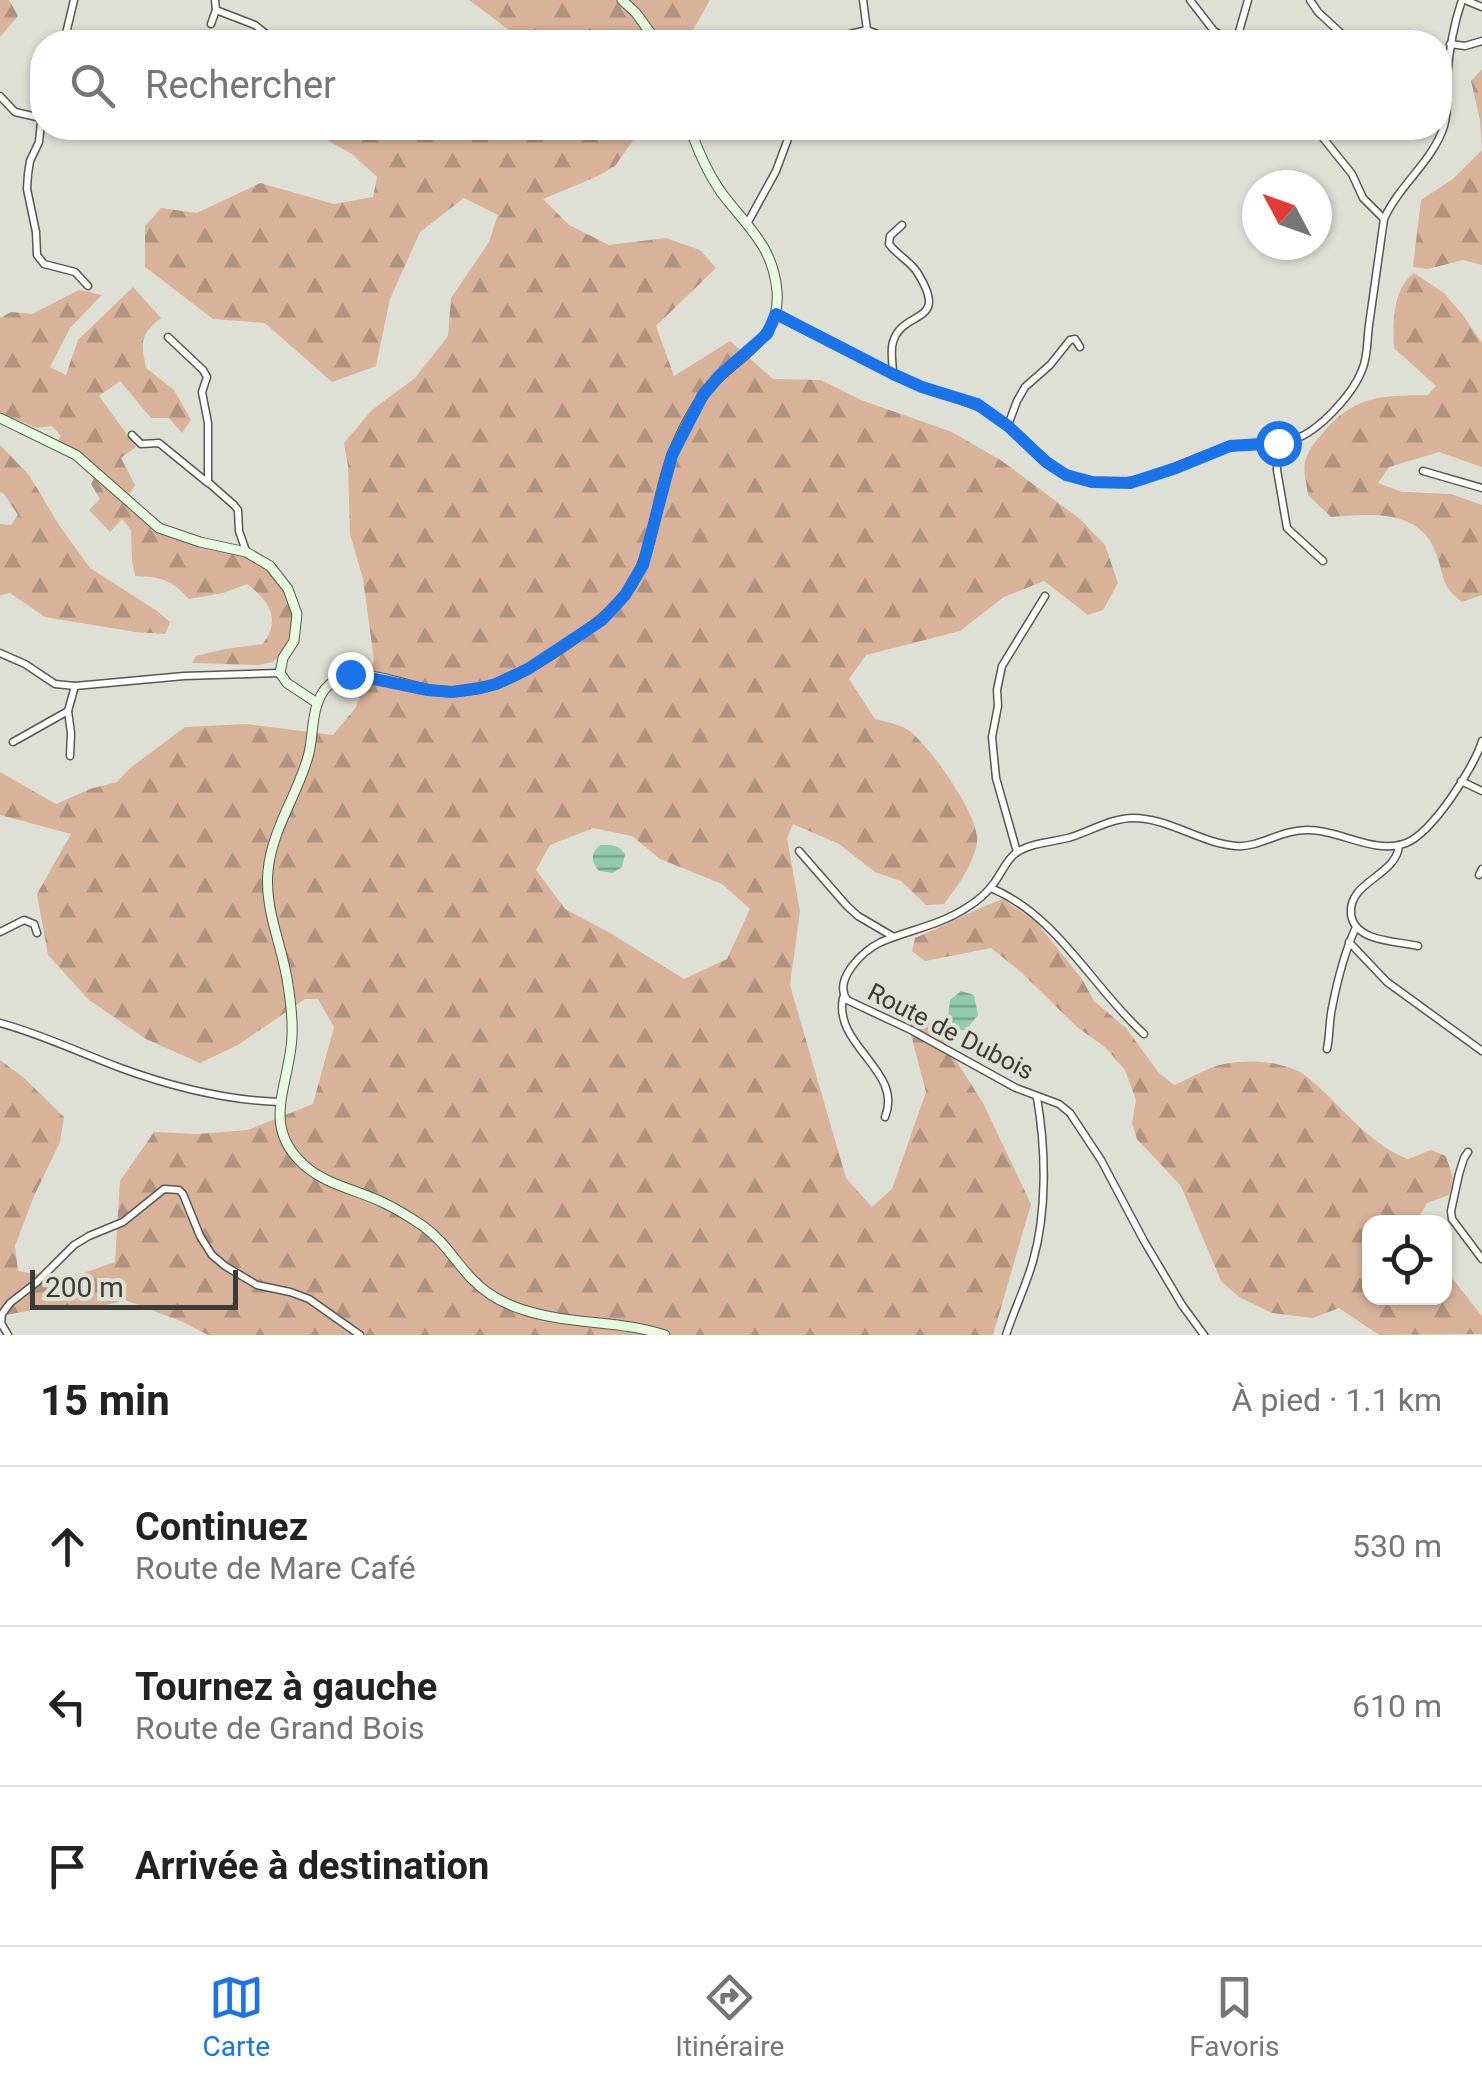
<!DOCTYPE html>
<html lang="fr">
<meta charset="utf-8">
<style>
:root{--surface:#fff;--page:#f2f2f2;--text:#222;--muted:#767676;--line:#e0e0e0;--accent:#1a73e8}
body{margin:0;font-family:Roboto,sans-serif;background:var(--page);color:var(--text)}
.controls{position:absolute;right:30px;bottom:30px;display:grid;overflow:hidden;border-radius:20px;box-shadow:0 2px 8px #0004}
.controls button{width:90px;height:90px;display:grid;place-items:center;padding:0;border:0;border-bottom:2px solid var(--line);background:var(--surface);color:var(--text);font:50px sans-serif}
.compass{position:absolute;left:1242px;top:170px;width:90px;height:90px;border-radius:50%;background:var(--surface);box-shadow:0 2px 8px #0004;rotate:311deg}
.scale{position:absolute;left:30px;bottom:25px;width:208px;box-sizing:border-box;padding-left:10px;border:5px solid #3b3c37;border-top:0;font-size:28px;line-height:35px;white-space:nowrap;color:#3b3c37;-webkit-text-stroke:8px #dfe0d5;paint-order:stroke}
.stop{position:absolute;width:30px;height:30px;margin:-22px;border:8px solid #1a73e8;border-radius:50%;background:#fff}
.stop.end{background:#1a73e8;border-color:#fff;box-shadow:0 2px 10px #0008}
.list{margin:0;padding:0;list-style:none}
h2{display:flex;justify-content:space-between;align-items:center;height:130px;margin:0;padding:0 40px;font-size:42px}
h2 small{font-size:32px;font-weight:400;color:var(--muted)}
.list li{display:grid;grid-template-columns:65px 1fr auto;gap:30px;align-items:center;box-sizing:border-box;height:160px;padding:0 40px;border-top:2px solid var(--line)}
.list b{display:block;font-size:38px;white-space:nowrap}
.list p{margin:0;font-size:32px;white-space:nowrap;color:var(--muted)}
.list em{font-size:32px;font-style:normal;color:var(--muted)}
.icon{flex:none;width:55px;height:55px;fill:none;stroke:currentColor;stroke-width:2;stroke-linecap:round;stroke-linejoin:round}
.map{position:relative;flex:none;width:1482px;height:1335px;overflow:hidden}
.search{position:absolute;background:var(--surface);box-shadow:0 2px 8px #0004;left:30px;right:30px;top:30px;height:110px;display:flex;align-items:center;gap:25px;box-sizing:border-box;padding:0 35px;border-radius:40px;color:var(--muted);font-size:38px}
.sheet{height:610px;background:var(--surface)}
nav{display:flex;justify-content:space-around;align-items:center;box-sizing:border-box;height:140px;border-top:2px solid var(--line);background:var(--surface);font-size:28px;color:var(--muted)}
nav a{display:grid;justify-items:center;gap:5px}
nav .on{color:var(--accent)}
.map>svg:first-child{display:block}
.forest{fill:url(#forest-firs);fill-rule:evenodd}
.water{fill:url(#water-rules)}
.lines{fill:none;stroke-linecap:round;stroke-linejoin:round}
.street-casing{stroke:#57584e;stroke-width:9}
.secondary-casing{stroke:#57584e;stroke-width:11}
.street{stroke:#fff;stroke-width:6}
.secondary{stroke:#e6f9e1;stroke-width:9}
.route{stroke:#1a73e8;stroke-width:12}
.labels{text-anchor:middle;stroke-width:8;stroke-linejoin:round;paint-order:stroke}
.street-label{font-size:25px;fill:#3b3c37;stroke:#dfe0d5}
</style>
<div class="map">
<svg width="1482" height="1335" viewBox="0 0 1482 1335">
<defs>
<pattern id="forest-firs" width="22" height="20" patternUnits="userSpaceOnUse" patternTransform="scale(2.5)"><rect width="22" height="20" fill="#d8b299"/><path d="M5 1l3.5 6h-7zM16 11l3.5 6h-7z" fill="#b0927e"/></pattern>
<pattern id="water-rules" width="6" height="5" patternUnits="userSpaceOnUse" patternTransform="scale(2.5)"><rect width="6" height="5" fill="#92c9b1"/><path d="M0 2.5h6" fill="none" stroke="#78a491"/></pattern>
</defs>
<rect width="100%" height="100%" fill="#dfe0d5"/>
<g class="forest">
<polygon points="0,0 9,0 18,16 0,37"/>
<polygon points="469,0 710,0 686,42 525,42"/>
<polygon points="1482,69 1482,265 1463,260 1428,269 1413,267 1421,200 1453,179 1482,150 1480,120 1471,81"/>
<path d="M305 128H548L566 135 567 128H642L615 166 598 176 543 199 569 225 609 245 666 238 700 250 716 268 656 326 674 376 730 341 773 379 821 380 861 400 952 432 1002 461 1080 519 1105 545 1118 583 1103 610 1088 615 1044 581 1004 597 960 631 866 655 849 679 875 719C886 722 902 724 911 732 931 749 981 817 977 843 973 865 957 887 944 904L926 905 901 881 875 872 839 844 793 824 787 838 800 911 790 985 846 1178 872 1207 892 1189 926 1092 906 1016 915 1008 927 1015 983 1103 1031 1204 993 1335H208L183 1322 125 1300 91 1309 44 1308 0 1316V1060L23 1077 64 1117 60 1142 34 1196 15 1246 18 1271 66 1279 115 1262 120 1181 154 1132 197 1134 248 1130 313 1104 334 1027 318 999H305L238 1045 200 1063 146 1039 89 1000 48 955 37 894 71 834 0 815V772L56 804 90 789 117 782 130 768 185 727 246 724 333 735 356 707 374 660 363 579 350 534 348 466 344 443 372 410 415 378 448 336 451 298 489 242 498 215 464 198 420 232 390 299 376 366 332 382 265 323 213 319 145 267V226L161 208 197 213 260 183 334 204 373 197 377 177 352 154ZM593 828 632 836 660 859 722 884 750 909 727 959 684 979 610 933 565 909 536 870 550 845Z"/>
<path d="M1414 273 1444 293 1462 314 1482 343V467L1439 452 1389 467 1378 483 1402 492 1451 494 1482 505V595L1462 602C1441 586 1445 579 1437 556 1422 508 1371 514 1331 517L1308 495C1307 485 1303 473 1305 463 1307 452 1314 443 1321 435 1354 395 1379 396 1428 395L1436 386 1394 348C1393 323 1392 290 1414 273Z"/>
<path d="M133 287 161 318C139 336 141 341 146 368L174 390 191 420 182 433 169 418H151L120 381 99 396 136 447 121 458 135 485 128 496 158 531 244 554 266 566 277 578 290 600 292 618 289 639 281 654 273 662 258 665 192 663 196 656 225 649 263 644C266 639 270 634 271 628 276 608 260 594 247 584L223 593 189 599C170 579 162 577 135 576L132 560 131 530 122 519 110 532 89 510 100 499 91 484 97 469 81 454 58 440 61 436 52 426 37 428 0 412V318L11 312 32 314 79 290 102 295 70 328 50 367 66 375 78 340Z"/>
<polygon points="0,445 29,475 59,525 90,568 157,611 170,622 165,634 135,632 45,617 10,593 0,595 0,524 11,525 18,515 4,494 0,492"/>
<path d="M1003 899 1036 922 1082 979 1094 1001 1126 1028 1159 1073 1174 1085C1190 1079 1207 1067 1224 1064 1247 1059 1287 1061 1306 1076 1340 1103 1366 1143 1408 1159L1431 1150 1446 1156 1453 1178 1449 1195 1427 1203 1416 1222H1370V1298H1444L1445 1269 1482 1316V1334L1379 1335 1339 1308 1313 1318 1272 1313 1239 1297 1221 1281 1181 1186 1137 1139 1132 1123 1136 1100 1125 1070 1106 1048 1077 1027 1021 972 991 948 925 961 912 951 915 938C945 926 972 910 1003 899Z"/>
</g>
<g class="water">
<path d="M600 845C612 845 618 844 625 854L622 867 613 873 599 871C590 861 591 853 600 845Z"/>
<polygon points="961,991 974,995 978,1015 966,1030 958,1030 948,1017 950,1000"/>
</g>
<g class="lines">
<g class="street-casing">
<g id="street">
<polyline points="1190,0 1214,31 1233,42"/>
<polyline points="1310,0 1318,12 1344,36"/>
<polyline points="1465,0 1482,7"/>
<polyline points="216,10 255,25 276,42"/>
<polyline points="211,24 216,10 215,0"/>
<polyline points="867,30 898,42"/>
<polyline points="64,42 74,0"/>
<polyline points="842,42 850,34 867,30 863,0"/>
<polyline points="1236,42 1248,0"/>
<polyline points="1450,44 1465,46 1482,41"/>
<polyline points="0,96 15,112 41,118"/>
<polyline points="42,112 39,142 30,161 28,174 27,189 36,232 37,255 44,264 75,272 88,286"/>
<polyline points="1315,128 1352,174 1363,198 1384,219"/>
<polyline points="748,222 776,171 792,128"/>
<path d="M777 313C824 338 870 365 919 386 953 400 978 401 1009 426 1037 449 1056 479 1096 482 1147 487 1181 461 1227 447 1248 441 1273 447 1295 439 1319 431 1353 394 1362 370 1368 357 1367 339 1369 325 1374 290 1379 254 1384 219 1399 185 1433 161 1444 126 1449 110 1446 94 1447 78 1449 51 1453 26 1462 0"/>
<path d="M893 374C893 364 890 351 893 342 903 308 951 326 917 272 910 261 897 255 889 244L890 236 902 225"/>
<polyline points="1008,425 1017,401 1025,387 1050,365 1070,340 1075,339 1080,347"/>
<polyline points="132,435 141,444 159,443 208,483 208,423 202,392 207,377 203,370 168,337"/>
<polyline points="1278,443 1277,470 1287,528 1323,561"/>
<polyline points="1423,471 1482,488"/>
<polyline points="209,483 234,505 238,510 239,531 246,551"/>
<polyline points="0,653 25,664 55,684 75,686 184,676 280,673"/>
<polyline points="68,711 71,733 70,756"/>
<polyline points="13,742 68,711 75,686"/>
<polyline points="1461,781 1482,791"/>
<path d="M1399 845C1397 876 1348 881 1351 914 1354 942 1397 941 1418 946"/>
<polyline points="799,851 847,906 858,916 892,936"/>
<polyline points="1017,852 996,778 992,737 998,706 997,690 1002,666 1045,596"/>
<polyline points="1479,875 1482,869"/>
<path d="M991 888C1058 916 1092 987 1144 1034"/>
<polyline points="0,932 24,920 34,924 37,933"/>
<polyline points="1349,942 1387,982 1482,1051"/>
<path d="M843 998C833 1046 904 1071 885 1117"/>
<path d="M0 1023C41 1034 78 1052 118 1067 169 1086 224 1100 279 1102"/>
<path d="M1327 1049C1330 1035 1329 1021 1332 1008 1337 982 1345 951 1356 927"/>
<polyline points="1468,1152 1464,1158 1459,1174 1451,1211 1452,1219 1482,1259"/>
<polyline points="8,1335 1,1323 2,1314 10,1303 37,1282 74,1245 89,1236 123,1222 164,1189 179,1190 183,1194 200,1236 212,1255 225,1266 257,1285 290,1292 309,1299 360,1335"/>
<path d="M1006 1335C1014 1310 1026 1286 1033 1261 1047 1212 1046 1149 1037 1098"/>
<path d="M1204 1335 1182 1305 1144 1241 1101 1160 1070 1113 1059 1104 1016 1088 911 1030 847 1000C833 980 862 951 881 942 909 930 940 925 966 908 976 902 987 893 994 883 1001 874 1007 859 1016 853 1030 843 1052 842 1068 838 1089 832 1111 818 1133 818 1169 818 1200 843 1236 846 1259 848 1282 829 1309 830 1340 830 1375 855 1406 843 1432 833 1474 768 1482 741"/>
</g>
</g>
<g class="secondary-casing">
<g id="secondary">
<polyline points="622,0 636,13 657,42"/>
<polyline points="0,418 76,455 159,528 200,542 246,552 270,566 288,589 297,614 294,641 283,658 280,673 287,683 317,703"/>
<path d="M665 1335C620 1320 570 1325 524 1310 504 1304 486 1294 471 1278 455 1261 443 1240 423 1226 411 1218 397 1209 384 1203 358 1190 326 1185 304 1165 263 1128 286 1091 291 1047 294 1028 291 1004 288 985 283 947 264 910 268 871 272 828 299 793 309 753 314 731 311 701 329 685 354 661 401 686 431 690 451 693 474 691 493 685 527 674 604 623 625 595 650 562 653 523 663 485 670 455 685 422 703 396 728 358 782 345 777 291 773 245 746 226 721 192 707 172 698 151 690 128"/>
</g>
</g>
<use href="#street" class="street"/>
<use href="#secondary" class="secondary"/>
</g>
<g class="lines">
<polyline class="route" points="350,674 428,690 452,692 480,688 496,684 528,669 602,620 625,595 643,565 672,455 703,395 720,375 767,334 776,314 893,374 922,387 977,404 1008,426 1046,462 1066,475 1092,482 1130,483 1176,468 1230,446 1278,443"/>
</g>
<g class="labels">
<g class="street-label">
<text transform="translate(951 1031) rotate(27)" y="9">Route de Dubois</text>
</g>
</g>
</svg>
<div class="controls">
<button><svg class="icon" aria-label="locate" viewBox="0 0 24 24"><circle cx="12" cy="12" r="6"/><path d="M12 2v4M12 18v4M2 12h4M18 12h4"/></svg></button>
</div>
<svg class="compass" viewBox="-18 -18 36 36"><path d="M0-13l5 13h-10z" fill="#e53935"/><path d="M0 13l5-13h-10z" fill="#767676"/></svg>
<div class="scale">200 m</div>
<div class="stop" style="left:1278px;top:443px"></div>
<div class="stop end" style="left:350px;top:674px"></div>
<div class="search"><svg class="icon" aria-label="search" viewBox="0 0 24 24"><circle cx="10" cy="10" r="6"/><path d="M15 15l6 6"/></svg>Rechercher</div>
</div>
<section class="sheet">
<h2>15 min<small>À pied · 1.1 km</small></h2>
<ul class="list">
<li><svg class="icon" aria-label="ahead" viewBox="0 0 24 24"><path d="M12 20V5M6 11l6-6 6 6"/></svg><div><b>Continuez</b><p>Route de Mare Café</p></div><em>530 m</em></li>
<li><svg class="icon" aria-label="left" viewBox="0 0 24 24"><path d="M17 20v-9H6M10 6l-5 5 5 5"/></svg><div><b>Tournez à gauche</b><p>Route de Grand Bois</p></div><em>610 m</em></li>
<li><svg class="icon" aria-label="arrive" viewBox="0 0 24 24"><path d="M6 21V4h12l-3 4 3 4H6"/></svg><div><b>Arrivée à destination</b></div></li>
</ul>
</section>
<nav>
<a class="on"><svg class="icon" aria-label="map" viewBox="0 0 24 24"><path d="M3 6l6-2 6 2 6-2v14l-6 2-6-2-6 2zM9 4v14M15 6v14"/></svg>Carte</a>
<a><svg class="icon" aria-label="directions" viewBox="0 0 24 24"><path d="M12 3l9 9-9 9-9-9zM9 14v-3h6M13 9l2 2-2 2"/></svg>Itinéraire</a>
<a><svg class="icon" aria-label="saved" viewBox="0 0 24 24"><path d="M7 4h10v16l-5-4-5 4z"/></svg>Favoris</a>
</nav>
